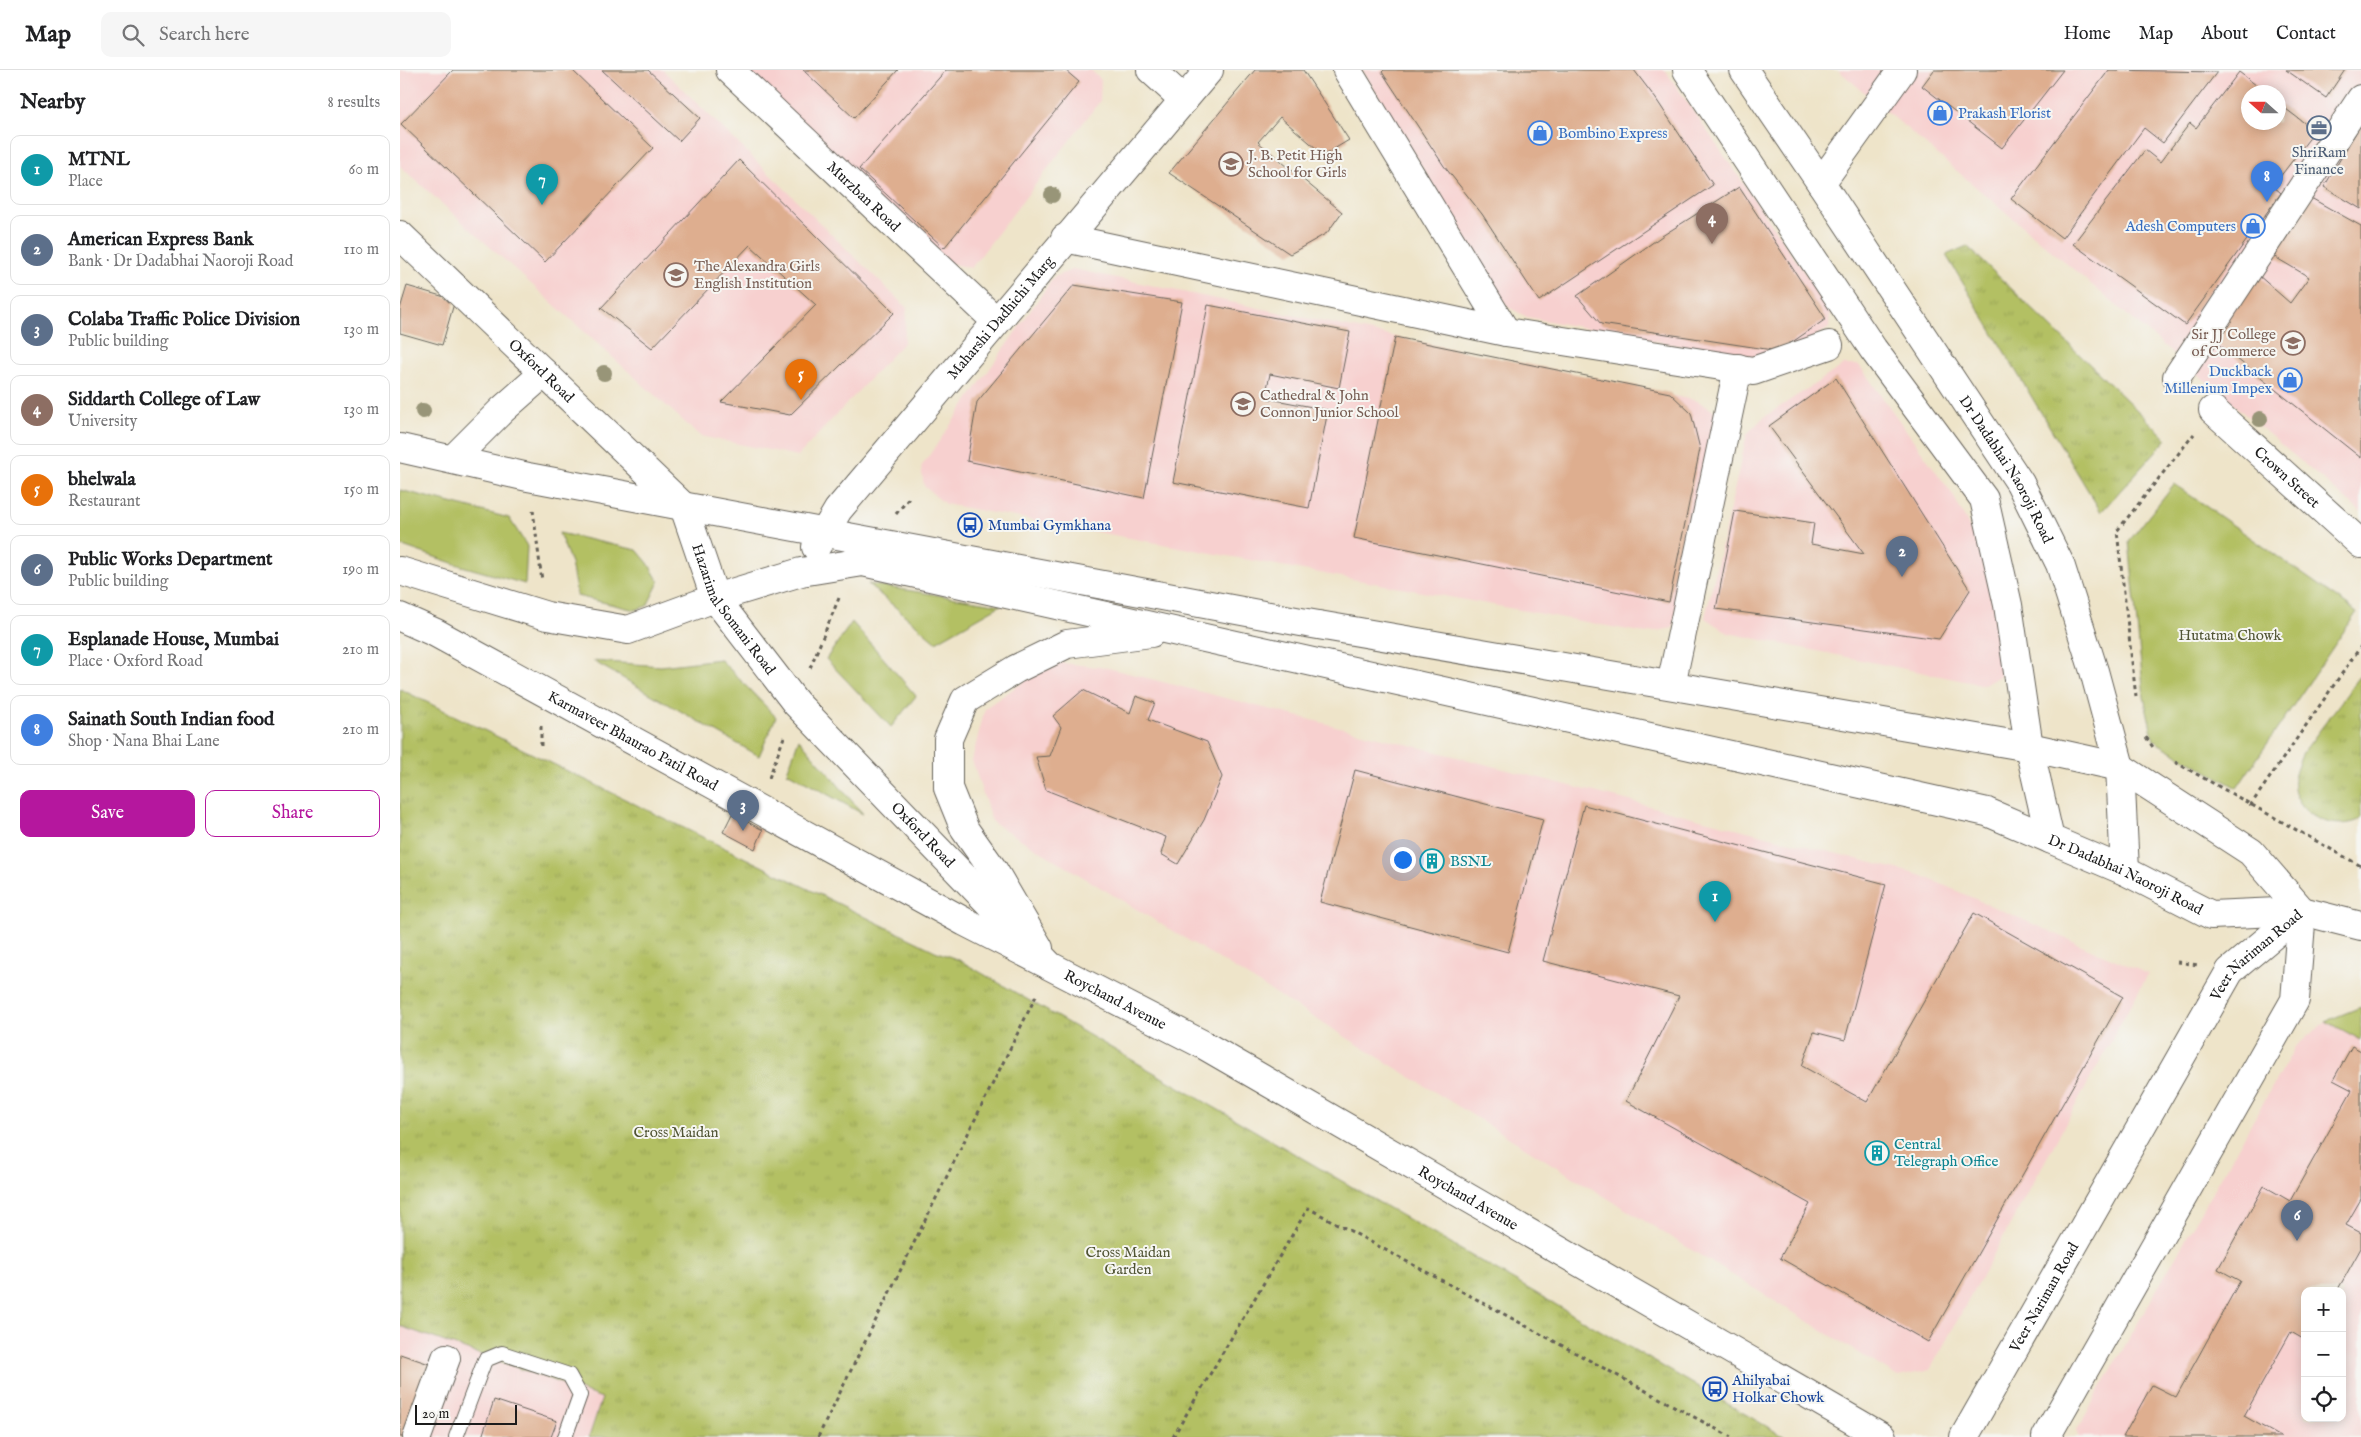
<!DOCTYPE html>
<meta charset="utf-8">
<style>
:root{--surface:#fff;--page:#f6f6f6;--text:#202124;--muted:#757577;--line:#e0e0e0;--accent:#b5179e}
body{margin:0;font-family:"IM FELL English",serif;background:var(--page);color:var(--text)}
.controls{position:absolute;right:15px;bottom:15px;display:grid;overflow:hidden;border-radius:10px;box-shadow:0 2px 12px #0003}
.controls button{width:45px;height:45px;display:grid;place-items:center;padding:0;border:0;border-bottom:1px solid var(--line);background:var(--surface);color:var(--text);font:25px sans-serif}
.compass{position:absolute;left:1841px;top:15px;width:45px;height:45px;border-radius:50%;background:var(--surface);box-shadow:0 2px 12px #0003;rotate:291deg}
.scale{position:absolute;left:15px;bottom:12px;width:102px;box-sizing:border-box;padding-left:5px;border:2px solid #1c1c1c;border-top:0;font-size:14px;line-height:18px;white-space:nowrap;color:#1c1c1c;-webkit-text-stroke:4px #f6f6f2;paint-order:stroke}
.you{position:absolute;left:1002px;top:789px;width:18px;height:18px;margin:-12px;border:4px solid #fff;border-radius:50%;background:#1a73e8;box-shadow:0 0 0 8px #1a73e833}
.badge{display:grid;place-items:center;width:32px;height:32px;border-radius:50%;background:var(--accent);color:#fff;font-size:16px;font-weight:700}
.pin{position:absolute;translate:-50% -41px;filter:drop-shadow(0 1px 2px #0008)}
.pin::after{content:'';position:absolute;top:26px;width:18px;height:15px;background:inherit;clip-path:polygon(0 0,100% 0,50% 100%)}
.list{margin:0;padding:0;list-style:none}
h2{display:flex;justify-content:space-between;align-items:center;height:65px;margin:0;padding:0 20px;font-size:21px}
h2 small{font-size:16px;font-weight:400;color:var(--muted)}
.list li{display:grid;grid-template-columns:32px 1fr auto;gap:15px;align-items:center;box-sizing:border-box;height:70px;margin:0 10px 10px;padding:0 10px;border:1px solid var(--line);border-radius:10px}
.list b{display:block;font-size:19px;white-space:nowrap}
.list p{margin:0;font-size:16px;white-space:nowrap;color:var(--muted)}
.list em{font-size:16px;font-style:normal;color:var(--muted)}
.actions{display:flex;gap:10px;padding:15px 20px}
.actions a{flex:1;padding:11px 0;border:1px solid var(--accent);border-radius:10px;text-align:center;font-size:18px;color:var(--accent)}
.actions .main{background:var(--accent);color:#fff}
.icon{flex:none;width:28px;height:28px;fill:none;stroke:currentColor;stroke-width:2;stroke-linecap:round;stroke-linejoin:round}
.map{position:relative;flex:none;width:1961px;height:1367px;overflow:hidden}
header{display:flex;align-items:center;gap:30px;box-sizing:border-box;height:70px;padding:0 25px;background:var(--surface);border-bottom:1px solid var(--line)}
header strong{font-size:24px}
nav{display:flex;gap:28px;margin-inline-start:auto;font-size:18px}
.search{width:350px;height:45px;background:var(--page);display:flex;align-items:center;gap:12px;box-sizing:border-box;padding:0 18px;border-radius:10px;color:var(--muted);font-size:19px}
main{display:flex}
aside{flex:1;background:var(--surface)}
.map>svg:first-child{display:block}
.built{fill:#f7d0cf;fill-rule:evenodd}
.green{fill:#b3c063;stroke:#686e40}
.park{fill:url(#park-tufts);stroke:#686e40}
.building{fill:#deae8f}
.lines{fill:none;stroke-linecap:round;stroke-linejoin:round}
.lane-casing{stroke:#666259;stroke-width:16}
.street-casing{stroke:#666259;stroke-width:30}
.secondary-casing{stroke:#666259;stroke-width:30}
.primary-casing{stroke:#666259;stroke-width:30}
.path{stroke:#666259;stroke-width:3;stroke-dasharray:4 4;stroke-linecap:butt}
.lane{stroke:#fff;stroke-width:14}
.street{stroke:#fff;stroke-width:28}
.secondary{stroke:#fff;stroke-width:28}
.primary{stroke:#fff;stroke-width:28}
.tree{fill:#989578}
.labels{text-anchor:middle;stroke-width:4;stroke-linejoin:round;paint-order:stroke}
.shop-label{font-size:15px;fill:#366cbe;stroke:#f6f6f2;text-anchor:start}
.service-label{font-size:15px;fill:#4e5e75;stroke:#f6f6f2}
.education-label{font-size:15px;fill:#785e54;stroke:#f6f6f2;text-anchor:start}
.street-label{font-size:15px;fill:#1c1c1c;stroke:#f6f6f2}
.transit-label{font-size:15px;fill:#164399;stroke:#f6f6f2;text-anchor:start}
.park-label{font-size:15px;fill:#515535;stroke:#f6f6f2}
.culture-label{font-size:15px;fill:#0d838f;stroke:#f6f6f2;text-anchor:start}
</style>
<header>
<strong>Map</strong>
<div class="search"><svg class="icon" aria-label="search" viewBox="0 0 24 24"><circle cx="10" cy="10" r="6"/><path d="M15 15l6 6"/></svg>Search here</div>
<nav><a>Home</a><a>Map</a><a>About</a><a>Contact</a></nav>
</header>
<main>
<aside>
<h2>Nearby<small>8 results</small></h2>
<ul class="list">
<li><span class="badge" style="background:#0f9aa8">1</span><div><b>MTNL</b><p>Place</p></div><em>60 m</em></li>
<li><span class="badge" style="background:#5c6f8a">2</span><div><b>American Express Bank</b><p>Bank · Dr Dadabhai Naoroji Road</p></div><em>110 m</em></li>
<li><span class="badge" style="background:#5c6f8a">3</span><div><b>Colaba Traffic Police Division</b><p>Public building</p></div><em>130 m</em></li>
<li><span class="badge" style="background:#8d6e63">4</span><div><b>Siddarth College of Law</b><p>University</p></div><em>130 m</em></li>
<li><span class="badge" style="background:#e8710a">5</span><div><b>bhelwala</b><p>Restaurant</p></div><em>150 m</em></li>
<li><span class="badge" style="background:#5c6f8a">6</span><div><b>Public Works Department</b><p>Public building</p></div><em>190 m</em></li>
<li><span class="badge" style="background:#0f9aa8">7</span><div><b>Esplanade House, Mumbai</b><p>Place · Oxford Road</p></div><em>210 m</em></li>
<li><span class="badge" style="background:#3f7fe0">8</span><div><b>Sainath South Indian food</b><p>Shop · Nana Bhai Lane</p></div><em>210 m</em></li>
</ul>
<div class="actions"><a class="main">Save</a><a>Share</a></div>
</aside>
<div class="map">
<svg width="1961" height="1367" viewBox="0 0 1961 1367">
<defs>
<pattern id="park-tufts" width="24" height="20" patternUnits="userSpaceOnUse" patternTransform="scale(1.25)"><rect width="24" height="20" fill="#b3c063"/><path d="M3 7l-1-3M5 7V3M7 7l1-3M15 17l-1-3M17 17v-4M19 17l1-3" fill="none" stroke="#99a455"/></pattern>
</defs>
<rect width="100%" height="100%" fill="#f6f6f2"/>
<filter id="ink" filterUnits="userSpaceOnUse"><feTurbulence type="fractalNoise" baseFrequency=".02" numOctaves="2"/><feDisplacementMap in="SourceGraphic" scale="10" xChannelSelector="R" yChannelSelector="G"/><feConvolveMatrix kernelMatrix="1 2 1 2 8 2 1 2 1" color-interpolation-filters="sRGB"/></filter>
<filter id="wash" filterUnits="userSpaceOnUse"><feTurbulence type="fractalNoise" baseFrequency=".0096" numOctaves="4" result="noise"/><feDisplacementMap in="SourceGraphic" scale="20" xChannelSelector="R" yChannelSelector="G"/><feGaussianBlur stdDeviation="1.12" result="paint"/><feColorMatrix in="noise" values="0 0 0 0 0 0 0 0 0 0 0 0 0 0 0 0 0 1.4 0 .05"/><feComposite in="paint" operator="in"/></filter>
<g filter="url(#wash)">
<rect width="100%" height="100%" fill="#eee4c9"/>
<g class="built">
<polygon points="0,0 263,0 507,238 504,272 398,386 300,366 0,96"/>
<polygon points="335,0 691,0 701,10 700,31 571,198 545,192"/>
<polygon points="962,0 1265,0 1430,239 1429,258 1390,282 1355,290 1127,247 1108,237"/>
<path d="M1438 0H1961V442L1577 118ZM1848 22H1878V52H1848Z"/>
<polygon points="674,199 1298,331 1325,348 1273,558 1245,563 545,434 524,416 521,397 654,207"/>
<polygon points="1444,295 1459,295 1553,425 1591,500 1615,597 1584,615 1328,563 1305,548 1347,364 1364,347"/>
<polygon points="653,592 708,598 1520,805 1748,904 1530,1300 1498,1307 814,886 592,752 572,690 585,638"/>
<path d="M1926 951 1961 970V1367H1678L1677 1360 1895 977ZM1905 1221H1942V1348H1905Z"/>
<polygon points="0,1256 202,1328 189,1367 0,1367"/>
</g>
<g class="green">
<polygon points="1774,414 1957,542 1837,718 1754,671 1744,627 1729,471"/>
<polygon points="0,420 109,448 127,476 125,514 55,494 0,475"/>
<polygon points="159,463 237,480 248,493 259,512 247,536 235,540 177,526 171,493"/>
<polygon points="468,514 601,535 536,572"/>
<polygon points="452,552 516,626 491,657 426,589"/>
<polygon points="320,589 376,647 359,686 193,591 261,596"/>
<polygon points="399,669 463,744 387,702"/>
<polygon points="1961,937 1961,970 1926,951"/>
</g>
<g class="park">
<polygon points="1567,176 1767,369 1701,442 1546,185"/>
<path d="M1961 605V749C1937 762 1898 748 1894 718 1892 707 1898 694 1902 684Z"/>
<polygon points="0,619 535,881 559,890 1385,1367 189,1367 202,1328 0,1256"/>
</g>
<g id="blocks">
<g class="building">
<polygon points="53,0 172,0 253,78 145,192 1,54"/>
<polygon points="202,0 248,0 300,48 279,71"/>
<polygon points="403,0 498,0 454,48"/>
<polygon points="546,0 665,0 679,12 544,178 459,99"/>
<polygon points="855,0 903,0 949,70 924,85 880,47 858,72 942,142 927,163 890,184 769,103"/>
<polygon points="984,0 1234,0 1256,29 1313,115 1139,231 1082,144 1044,96 982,2"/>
<polygon points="1534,0 1663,0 1602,78 1522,16"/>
<polygon points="1709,0 1817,2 1763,73 1744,58 1662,168 1611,129"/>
<polygon points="1886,0 1945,0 1926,28"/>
<polygon points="1839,2 1865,22 1848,22 1848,52 1878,52 1878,33 1915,61 1873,116 1881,123 1785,255 1673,174 1745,80 1760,92 1790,53 1796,58"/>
<polygon points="1961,54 1961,139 1924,117"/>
<polygon points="339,90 494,243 390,345 321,332 416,235 350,175 252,278 201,238"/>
<polygon points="1339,117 1426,249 1379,281 1201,254 1177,226 1262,166"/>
<polygon points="1911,128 1961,156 1961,388 1812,269 1858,205 1890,233 1909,207 1873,186"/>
<polygon points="674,215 782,232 744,428 567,391 577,332"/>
<polygon points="7,216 55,230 42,275 0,263 0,239"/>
<polygon points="808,235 950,262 939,318 870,304 865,328 928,340 909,438 773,412"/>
<polygon points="995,267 1270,323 1291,343 1300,379 1269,532 954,468"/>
<polygon points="1436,308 1570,520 1539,569 1316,539 1335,441 1414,453 1411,474 1464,484 1369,356"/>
<polygon points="683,620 730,643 736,626 755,633 748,650 807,672 822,707 804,750 778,794 761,784 766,767 646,720 636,687 650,686 661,657 653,646"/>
<polygon points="955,700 1143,749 1108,882 920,832"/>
<polygon points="1184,735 1486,814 1445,970 1414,962 1402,996 1467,1032 1574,843 1723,927 1528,1272 1380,1188 1410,1134 1226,1031 1279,926 1143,891"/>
<polygon points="332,744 363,760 355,779 323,762"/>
<polygon points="1952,976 1961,981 1961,1129 1946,1155 1961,1163 1961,1178 1937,1221 1905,1221 1905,1270 1891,1262 1844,1346 1881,1367 1723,1367 1752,1315 1776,1327 1840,1211 1818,1199 1864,1116 1890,1131 1952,1020 1933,1010"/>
<polygon points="0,1284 38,1297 13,1367 0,1367"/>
<polygon points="94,1330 157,1351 151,1367 82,1367"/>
</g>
</g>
</g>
<g filter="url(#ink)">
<use href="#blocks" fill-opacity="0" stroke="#666259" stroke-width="1"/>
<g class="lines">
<g class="lane-casing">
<polyline id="lane" points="56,1367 85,1290 102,1283 169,1305 180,1325 165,1367"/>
</g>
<g class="street-casing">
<g id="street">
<polyline points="751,0 784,30"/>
<polyline points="947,0 1106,262"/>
<polyline points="1421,113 1502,0"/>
<polyline points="665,168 1106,262 1353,301 1429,275"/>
<polyline points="1777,307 1961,29"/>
<path id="s1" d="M1813 340 1961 474"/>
<polyline points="1271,615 1338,298"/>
<polyline points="17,1367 46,1288"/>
</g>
</g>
<g class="secondary-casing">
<g id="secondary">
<path id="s2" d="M330 0 596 251"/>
<polyline points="0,378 128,407 901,552 1629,677"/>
<polyline points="53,389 102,340 144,303"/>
<path id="s3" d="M416 477 438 440 809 0"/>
<polyline points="0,501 147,546 228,560 315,528 401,502 463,492 1587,742 1650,769"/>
<path id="s4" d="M0 547 36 563 565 852 645 893"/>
<polyline points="639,878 594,801 565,760 548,718 548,669 565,630 616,599 667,574 751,563"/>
<path id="s5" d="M1564 1367 1830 901 1902 841"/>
<polyline points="1646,1367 1895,930 1902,841"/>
</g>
</g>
<g class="primary-casing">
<g id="primary">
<path id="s6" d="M1287 0 1473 279 1584 429 1608 535 1629 677 1650 769 1725 801 1811 845 1902 841 1961 856"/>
<path id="s7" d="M1344 0 1421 113 1620 413 1660 494 1694 601 1720 697 1725 801"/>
<path id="s8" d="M0 165 284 437 315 528 396 633 650 896 802 974 1482 1367"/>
<polyline points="1629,677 1720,697 1851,782 1902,841"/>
</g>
</g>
<g class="path">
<polyline points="133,440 142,511"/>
<polyline points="496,444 510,427"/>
<polyline points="410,598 439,528"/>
<polyline points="1736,627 1717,461 1794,364"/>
<polyline points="141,656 141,676"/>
<polyline points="1746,667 1755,680"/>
<polyline points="1775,692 1961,796"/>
<polyline points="369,708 384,667"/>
<polyline points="1850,736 1961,576"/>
<polyline points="1777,892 1798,895"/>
<polyline points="418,1367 637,924"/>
<polyline points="773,1367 908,1138 1331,1367"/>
</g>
<use href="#lane" class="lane"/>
<use href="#street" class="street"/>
<use href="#secondary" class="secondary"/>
<use href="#primary" class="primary"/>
</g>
<g class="tree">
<circle cx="652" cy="125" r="8"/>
<circle cx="204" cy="303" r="8"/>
<circle cx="23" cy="341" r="8"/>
<circle cx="1860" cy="349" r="8"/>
</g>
</g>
<defs>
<g id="shop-ring" transform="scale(1.25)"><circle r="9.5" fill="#f6f6f2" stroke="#3f7fe0" stroke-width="1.5"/><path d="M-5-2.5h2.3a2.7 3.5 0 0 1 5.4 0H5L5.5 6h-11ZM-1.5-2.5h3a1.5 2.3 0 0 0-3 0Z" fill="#3f7fe0"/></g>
<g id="office-ring" transform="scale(1.25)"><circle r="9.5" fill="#f6f6f2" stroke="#5c6f8a" stroke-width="1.5"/><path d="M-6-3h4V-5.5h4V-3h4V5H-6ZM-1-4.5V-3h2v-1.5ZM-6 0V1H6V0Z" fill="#5c6f8a"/></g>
<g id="school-ring" transform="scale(1.25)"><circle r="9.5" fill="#f6f6f2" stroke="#8d6e63" stroke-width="1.5"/><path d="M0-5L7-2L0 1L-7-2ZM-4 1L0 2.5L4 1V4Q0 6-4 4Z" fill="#8d6e63"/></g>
<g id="university-ring" transform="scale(1.25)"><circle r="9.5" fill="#f6f6f2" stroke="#8d6e63" stroke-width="1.5"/><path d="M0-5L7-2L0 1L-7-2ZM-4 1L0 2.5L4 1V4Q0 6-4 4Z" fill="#8d6e63"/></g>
<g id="bus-ring" transform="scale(1.25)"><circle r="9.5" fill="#f6f6f2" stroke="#1a4fb4" stroke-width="1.5"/><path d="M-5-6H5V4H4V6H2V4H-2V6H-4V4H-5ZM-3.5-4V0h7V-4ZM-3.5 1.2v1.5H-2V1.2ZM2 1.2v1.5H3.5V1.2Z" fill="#1a4fb4"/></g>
<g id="building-ring" transform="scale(1.25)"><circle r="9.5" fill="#f6f6f2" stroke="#0f9aa8" stroke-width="1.5"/><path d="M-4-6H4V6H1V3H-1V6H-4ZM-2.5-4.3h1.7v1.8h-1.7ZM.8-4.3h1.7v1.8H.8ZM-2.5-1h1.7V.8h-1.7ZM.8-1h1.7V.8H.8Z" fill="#0f9aa8"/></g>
</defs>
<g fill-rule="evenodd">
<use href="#shop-ring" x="1540" y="43"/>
<use href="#office-ring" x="1919" y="58"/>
<use href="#shop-ring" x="1140" y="63"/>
<use href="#school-ring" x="831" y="94"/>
<use href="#shop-ring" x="1853" y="156"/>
<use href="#school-ring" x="276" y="205"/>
<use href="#university-ring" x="1893" y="273"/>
<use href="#shop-ring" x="1890" y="310"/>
<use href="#school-ring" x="843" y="334"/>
<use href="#bus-ring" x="570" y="455"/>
<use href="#building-ring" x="1032" y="791"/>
<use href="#building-ring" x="1477" y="1083"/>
<use href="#bus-ring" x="1315" y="1319"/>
</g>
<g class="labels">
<g class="shop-label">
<text x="1558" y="48">Prakash Florist</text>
<text x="1158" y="68">Bombino Express</text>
<text x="1836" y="161" text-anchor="end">Adesh Computers</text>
<text x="1872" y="306" text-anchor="end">Duckback<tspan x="1872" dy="17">Millenium Impex</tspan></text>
</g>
<g class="service-label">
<text x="1919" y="87">ShriRam<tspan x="1919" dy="17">Finance</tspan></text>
</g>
<g class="education-label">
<text x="848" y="90">J. B. Petit High<tspan x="848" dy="17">School for Girls</tspan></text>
<text x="294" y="201">The Alexandra Girls<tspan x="294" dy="17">English Institution</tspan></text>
<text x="1876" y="269" text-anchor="end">Sir JJ College<tspan x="1876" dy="17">of Commerce</tspan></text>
<text x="860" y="330">Cathedral &amp; John<tspan x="860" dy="17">Connon Junior School</tspan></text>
</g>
<g class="street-label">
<text dy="5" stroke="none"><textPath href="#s2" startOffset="184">Murzban Road</textPath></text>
<text dy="5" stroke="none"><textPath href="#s3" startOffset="295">Maharshi Dadhichi Marg</textPath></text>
<text dy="5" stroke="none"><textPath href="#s8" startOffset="196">Oxford Road</textPath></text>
<text dy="5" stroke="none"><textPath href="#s7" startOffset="478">Dr Dadabhai Naoroji Road</textPath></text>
<text dy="5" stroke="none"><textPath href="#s1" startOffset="100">Crown Street</textPath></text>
<text dy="5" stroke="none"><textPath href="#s8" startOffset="508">Hazarimal Somani Road</textPath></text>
<text dy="5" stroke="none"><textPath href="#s4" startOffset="264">Karmaveer Bhaurao Patil Road</textPath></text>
<text dy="5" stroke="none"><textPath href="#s8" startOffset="805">Oxford Road</textPath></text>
<text dy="5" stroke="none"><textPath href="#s6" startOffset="952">Dr Dadabhai Naoroji Road</textPath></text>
<text dy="5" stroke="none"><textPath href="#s5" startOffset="566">Veer Nariman Road</textPath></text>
<text dy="5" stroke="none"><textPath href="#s8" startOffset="1061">Roychand Avenue</textPath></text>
<text dy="5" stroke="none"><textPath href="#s8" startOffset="1466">Roychand Avenue</textPath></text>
<text dy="5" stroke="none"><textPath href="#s5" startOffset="161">Veer Nariman Road</textPath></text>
</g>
<g class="transit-label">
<text x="588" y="460">Mumbai Gymkhana</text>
<text x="1332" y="1315">Ahilyabai<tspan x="1332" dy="17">Holkar Chowk</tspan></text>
</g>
<g class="park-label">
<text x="1830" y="570">Hutatma Chowk</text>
<text x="276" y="1067">Cross Maidan</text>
<text x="728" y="1187">Cross Maidan<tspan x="728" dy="17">Garden</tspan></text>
</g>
<g class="culture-label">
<text x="1050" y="796">BSNL</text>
<text x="1494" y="1079">Central<tspan x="1494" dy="17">Telegraph Office</tspan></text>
</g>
</g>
</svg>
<div class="controls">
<button>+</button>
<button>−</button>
<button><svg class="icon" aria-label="locate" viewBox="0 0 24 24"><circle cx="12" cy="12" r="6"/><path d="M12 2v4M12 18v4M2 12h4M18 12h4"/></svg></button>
</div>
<svg class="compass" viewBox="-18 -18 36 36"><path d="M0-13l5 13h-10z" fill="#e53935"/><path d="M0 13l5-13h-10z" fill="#757577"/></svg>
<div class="scale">20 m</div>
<div class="you"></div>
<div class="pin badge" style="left:1315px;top:852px;background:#0f9aa8">1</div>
<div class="pin badge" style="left:1502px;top:507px;background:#5c6f8a">2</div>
<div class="pin badge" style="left:343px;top:761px;background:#5c6f8a">3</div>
<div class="pin badge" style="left:1312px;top:174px;background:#8d6e63">4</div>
<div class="pin badge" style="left:401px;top:330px;background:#e8710a">5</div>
<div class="pin badge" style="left:1897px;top:1171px;background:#5c6f8a">6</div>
<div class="pin badge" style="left:142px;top:135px;background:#0f9aa8">7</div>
<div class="pin badge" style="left:1867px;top:132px;background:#3f7fe0">8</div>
</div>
</main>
